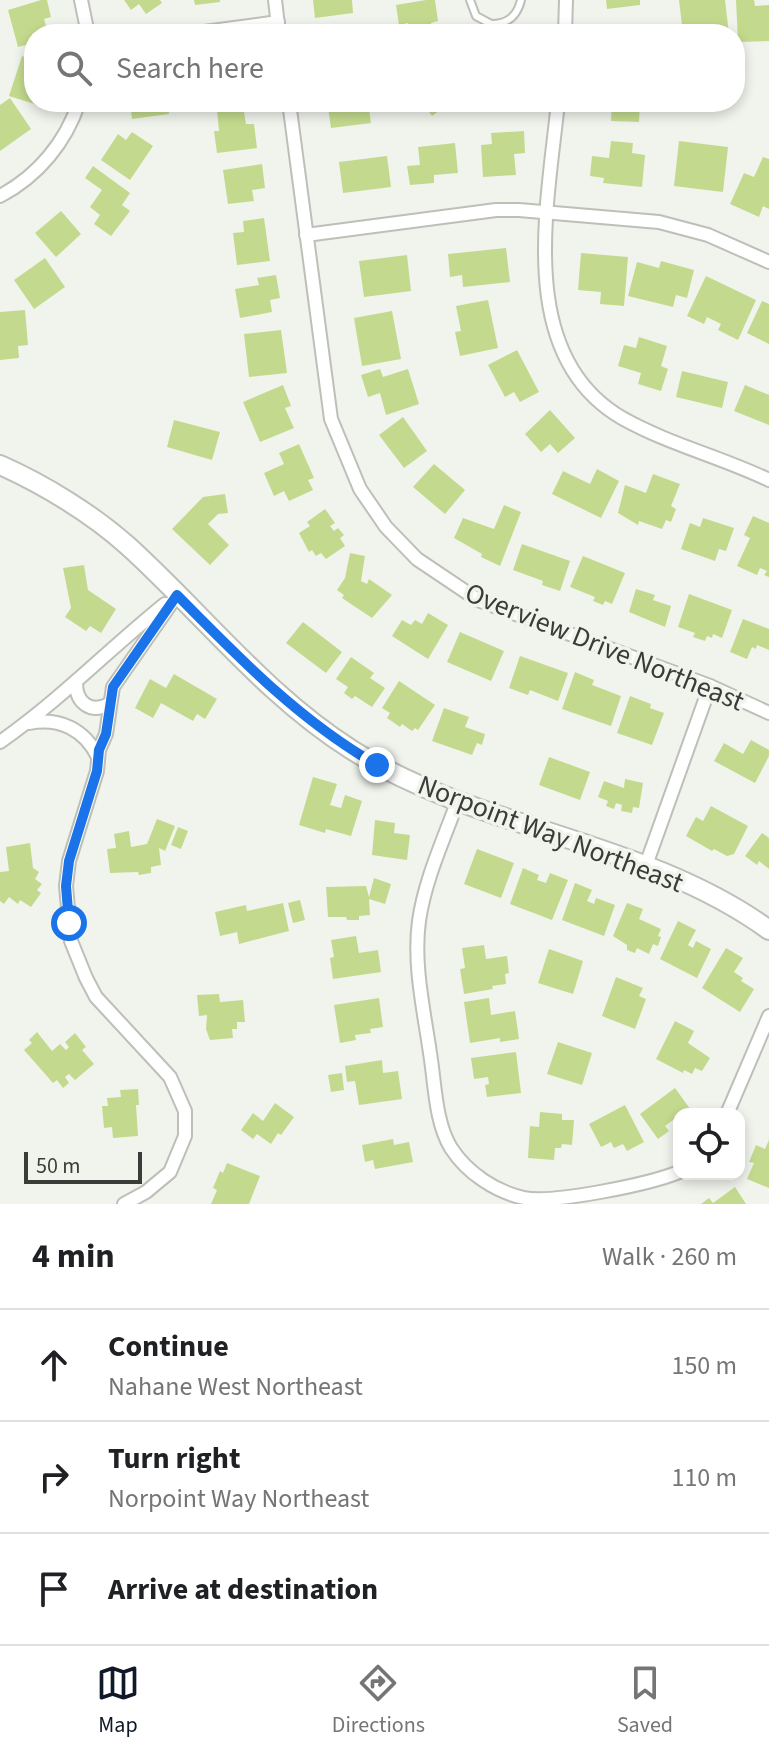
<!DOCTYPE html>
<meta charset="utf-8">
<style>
:root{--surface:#fff;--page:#f6f6f6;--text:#202124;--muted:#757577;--line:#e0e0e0;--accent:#111827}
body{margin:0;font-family:"Source Sans 3",sans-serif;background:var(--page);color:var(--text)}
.controls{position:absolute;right:24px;bottom:24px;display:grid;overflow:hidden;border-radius:16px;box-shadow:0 4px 12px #0003}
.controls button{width:72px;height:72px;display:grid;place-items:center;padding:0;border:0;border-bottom:2px solid var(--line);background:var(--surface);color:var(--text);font:40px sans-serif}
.scale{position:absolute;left:24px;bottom:20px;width:118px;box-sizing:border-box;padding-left:8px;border:4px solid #3b3b39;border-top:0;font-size:22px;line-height:28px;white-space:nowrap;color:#3b3b39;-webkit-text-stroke:6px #f1f4ed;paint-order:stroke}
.stop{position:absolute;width:24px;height:24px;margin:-18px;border:6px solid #1a73e8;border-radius:50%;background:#fff}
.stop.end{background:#1a73e8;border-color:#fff;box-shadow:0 2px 8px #0008}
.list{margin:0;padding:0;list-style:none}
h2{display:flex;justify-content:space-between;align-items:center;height:104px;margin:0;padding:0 32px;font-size:34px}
h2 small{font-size:26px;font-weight:400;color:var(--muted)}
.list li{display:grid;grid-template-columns:52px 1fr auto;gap:24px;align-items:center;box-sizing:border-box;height:112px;padding:0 32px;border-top:2px solid var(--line)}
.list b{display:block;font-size:30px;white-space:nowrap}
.list p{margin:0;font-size:26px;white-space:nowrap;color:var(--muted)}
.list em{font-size:26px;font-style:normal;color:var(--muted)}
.icon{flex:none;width:44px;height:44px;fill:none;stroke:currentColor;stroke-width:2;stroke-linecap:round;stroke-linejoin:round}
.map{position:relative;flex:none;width:769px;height:1204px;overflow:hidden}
.search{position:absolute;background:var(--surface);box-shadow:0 4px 12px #0003;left:24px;right:24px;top:24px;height:88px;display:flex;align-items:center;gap:20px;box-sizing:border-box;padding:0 28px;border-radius:32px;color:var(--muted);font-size:30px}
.sheet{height:440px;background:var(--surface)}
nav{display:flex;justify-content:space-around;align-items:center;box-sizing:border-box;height:112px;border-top:2px solid var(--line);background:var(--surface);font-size:22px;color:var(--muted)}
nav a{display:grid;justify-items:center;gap:4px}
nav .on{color:var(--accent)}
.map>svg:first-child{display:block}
.building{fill:#c3da8e}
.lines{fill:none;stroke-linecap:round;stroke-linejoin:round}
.lane-casing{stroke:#bdbfb9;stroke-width:10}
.street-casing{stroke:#bdbfb9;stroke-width:16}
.secondary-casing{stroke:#bdbfb9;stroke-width:22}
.lane{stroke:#fff;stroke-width:6}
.street{stroke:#fff;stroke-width:12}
.secondary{stroke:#fff;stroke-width:18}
.route{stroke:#1a73e8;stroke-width:10}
.labels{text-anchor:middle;stroke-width:7;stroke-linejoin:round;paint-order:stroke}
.street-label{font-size:28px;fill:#3b3b39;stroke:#f1f4ed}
</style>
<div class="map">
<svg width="769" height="1204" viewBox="0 0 769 1204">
<rect width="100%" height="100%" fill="#f1f4ed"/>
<g class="building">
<polygon points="41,0 47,0 51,17 44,19 48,34 34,34 34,43 18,47 8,10"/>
<polygon points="124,0 160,0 162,3 146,14 139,4 131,10"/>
<polygon points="194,0 220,0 220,2 195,5"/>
<polygon points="313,0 352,0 353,13 315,18"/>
<polygon points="426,0 435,0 438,21 431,23 432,34 409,34 408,23 399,25 396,5"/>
<polygon points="606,0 640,0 640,5 607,9"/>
<polygon points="679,0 725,0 729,34 683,34"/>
<polygon points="736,0 754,0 755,6 769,5 769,41 738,42"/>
<polygon points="348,24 350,34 320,34 320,28"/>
<polygon points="22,56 34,60 34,102 43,102 41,106 9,96"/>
<polygon points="10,98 31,129 0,151 0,105"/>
<polygon points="130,102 168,102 169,114 132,119"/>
<polygon points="341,102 368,102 371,123 331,128 328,107 342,105"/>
<polygon points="422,102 451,102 432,116"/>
<polygon points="612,102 640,102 639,122 611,121"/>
<polygon points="243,106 246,124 254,124 257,148 217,153 214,131 219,131 217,109"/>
<polygon points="524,131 525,153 514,154 516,175 483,177 481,145 492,144 491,133"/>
<polygon points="132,132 153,146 130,180 101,160 118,134 126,140"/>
<polygon points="611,141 633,143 632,153 645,155 642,187 603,183 604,178 590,176 592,156 609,158"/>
<polygon points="679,141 728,147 723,192 674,186"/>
<polygon points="455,143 458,173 434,175 434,183 410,185 407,166 420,165 418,147"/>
<polygon points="387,156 391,187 343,193 339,162"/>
<polygon points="763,157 769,159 769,209 763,206 759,217 730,204 744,173 754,177"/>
<polygon points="262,164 265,188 252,190 254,201 228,204 223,170"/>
<polygon points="93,166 130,193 122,205 130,211 111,236 94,224 100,215 90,207 102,190 85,178"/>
<polygon points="61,211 81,234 56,257 35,233"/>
<polygon points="264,218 270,261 237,265 233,233 244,232 243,221"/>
<polygon points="506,248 510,282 463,287 462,275 450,277 448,254"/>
<polygon points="581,253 628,257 624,306 600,304 601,292 578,290"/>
<polygon points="407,255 411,291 364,297 359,261"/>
<polygon points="45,258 65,287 34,309 14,280"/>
<polygon points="661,261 694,270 687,298 676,295 673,307 628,296 637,262 659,268"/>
<polygon points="276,275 280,298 270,300 272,312 240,318 235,289 259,285 257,278"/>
<polygon points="706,276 756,300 738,340 718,330 721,324 707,317 704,324 687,316"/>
<polygon points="488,300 498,348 460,356 455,332 461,331 456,306"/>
<polygon points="762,301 769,304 769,344 747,333"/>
<polygon points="25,310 28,345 18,346 19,358 0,360 0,312"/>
<polygon points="392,311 401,359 362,366 354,318"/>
<polygon points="281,330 287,373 249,377 244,334"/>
<polygon points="639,337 667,346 661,366 668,369 661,391 638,384 641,373 618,366 624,345 636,348"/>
<polygon points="517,350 539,392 520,402 514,392 505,397 488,365"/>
<polygon points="380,369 383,377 408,369 419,404 386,415 380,393 368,397 361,375"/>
<polygon points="682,371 728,382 722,408 676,397"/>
<polygon points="283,385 291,406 285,408 294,428 260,442 243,402"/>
<polygon points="745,385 769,395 769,425 734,411"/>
<polygon points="550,410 575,438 558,453 550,444 541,452 525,434"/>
<polygon points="403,417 427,451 404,468 379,435"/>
<polygon points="174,420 220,432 212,460 167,447"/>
<polygon points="299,444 314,478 308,480 313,490 289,501 284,491 274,496 264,473 284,464 279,453"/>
<polygon points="434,464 465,490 445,514 413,487"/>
<polygon points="597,469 619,481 601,518 552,494 563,471 590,484"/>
<polygon points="653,474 680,484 671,506 676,509 671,522 666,520 662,529 639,521 638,525 618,513 625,485 646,493"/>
<polygon points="225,494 228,513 218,514 208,524 229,545 210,565 172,529 203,497"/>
<polygon points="504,505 521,512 500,566 481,557 482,554 454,538 463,518 494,529"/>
<polygon points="325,509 335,523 330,526 334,531 338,528 344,535 340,538 345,546 326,559 321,553 316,556 312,550 309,552 299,533 310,526 307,522"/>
<polygon points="753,516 769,523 769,577 764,575 767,571 760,568 757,575 737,566 750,538 744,535"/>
<polygon points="703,518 734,528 726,551 719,549 715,561 681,549 690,523 700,527"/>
<polygon points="522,544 570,561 560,591 542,585 543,581 513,570"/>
<polygon points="350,553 365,556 361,581 367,584 369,579 392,595 372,618 342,598 344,595 337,590 345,578"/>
<polygon points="583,556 625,573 612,604 605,601 603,605 593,601 595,597 570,587"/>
<polygon points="84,565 88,590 116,609 101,633 90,626 86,631 65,617 71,608 63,568"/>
<polygon points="636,589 655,595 653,600 671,606 665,627 629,612"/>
<polygon points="689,594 732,610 722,638 713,634 712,638 707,636 705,641 693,637 695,633 678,627"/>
<polygon points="428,613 448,625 428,659 392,636 402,620 411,625 415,620 422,624"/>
<polygon points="743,619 769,629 769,650 757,645 756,649 752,647 747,659 730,652"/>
<polygon points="303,622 342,652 326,673 286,643"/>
<polygon points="460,632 504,651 491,681 447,662"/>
<polygon points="520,656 568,673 558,701 530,690 528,695 509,688"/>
<polygon points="351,657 374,673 370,678 385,688 372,707 355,696 352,699 344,693 348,687 336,679"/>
<polygon points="575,672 594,680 592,685 621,696 611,726 562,709"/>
<polygon points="174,674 217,699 205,719 197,714 193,721 161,703 153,718 135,708 150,679 166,688"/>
<polygon points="399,681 435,705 418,730 415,728 412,731 402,724 400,727 387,718 390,713 382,708"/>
<polygon points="630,696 651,704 650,708 664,713 652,745 617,733"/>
<polygon points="444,708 469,717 465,727 485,734 482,745 477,743 472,755 432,741"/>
<polygon points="751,740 769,750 769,756 755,783 714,761 724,743 743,754"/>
<polygon points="549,757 590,772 580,800 539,785"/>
<polygon points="313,777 337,784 330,805 341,808 345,795 362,801 351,836 326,829 325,833 299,825"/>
<polygon points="625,779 643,783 639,808 633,807 632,813 621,811 622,805 616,803 614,809 606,806 608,801 598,797 604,781 624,788"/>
<polygon points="711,806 748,826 734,854 727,856 714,849 712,851 686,836 696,817 703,821"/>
<polygon points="157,819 175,826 165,851 159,848 161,865 151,867 151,873 139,875 138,872 110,873 107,849 116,848 114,834 129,831 131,847 147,844"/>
<polygon points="375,820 395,823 394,833 410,835 407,860 372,855"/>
<polygon points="178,827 188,831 181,849 171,845"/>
<polygon points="762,833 769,838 769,869 759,861 757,865 745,856"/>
<polygon points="30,843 33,868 39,872 35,879 42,884 37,890 41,893 31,907 20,900 18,904 9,897 4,904 0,901 0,872 9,871 6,847"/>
<polygon points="477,849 514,863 501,898 464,884"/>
<polygon points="523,868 539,875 537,880 546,883 550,873 568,880 552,920 510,904"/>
<polygon points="374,878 391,884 385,904 369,899 370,915 359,916 359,920 347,920 346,917 328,917 326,887 366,886 369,897"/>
<polygon points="575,883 592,890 587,901 594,904 596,898 615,905 604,936 562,920"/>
<polygon points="300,900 305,920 293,923 288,903"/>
<polygon points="283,903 289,931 239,944 237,932 220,936 215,912 246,905 247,911"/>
<polygon points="627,903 643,909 639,919 661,929 658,936 661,937 658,946 653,944 649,954 637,948 635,953 627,950 627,945 613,936"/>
<polygon points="678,921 696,930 688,945 693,948 696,941 711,949 697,978 660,959"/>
<polygon points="356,936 359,953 378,950 381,972 333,979 330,958 334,957 331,940"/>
<polygon points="484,945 486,959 507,956 509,973 505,974 506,984 492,986 493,989 464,994 460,969 465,968 462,948"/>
<polygon points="726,948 743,958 734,972 743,978 741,981 754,989 740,1012 702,988"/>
<polygon points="549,949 583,961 573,994 538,983"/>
<polygon points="616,977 643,988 639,996 646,999 635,1029 602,1016"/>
<polygon points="219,994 220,1002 243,1000 245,1022 237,1022 237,1029 232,1029 233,1038 210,1040 206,1029 207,1015 199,1016 197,995"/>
<polygon points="379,998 383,1027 370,1029 371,1033 355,1035 356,1040 340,1043 334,1005"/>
<polygon points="489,998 491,1015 515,1011 519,1039 500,1042 500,1038 470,1043 464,1002"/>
<polygon points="675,1021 694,1031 688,1043 710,1058 702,1071 695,1068 692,1074 684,1070 683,1073 656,1059"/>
<polygon points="37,1032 52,1051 60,1044 66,1050 69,1047 65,1042 75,1033 86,1047 82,1050 94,1064 75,1080 69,1074 65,1077 69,1083 63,1088 57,1080 53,1083 24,1050 32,1043 29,1040"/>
<polygon points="558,1042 592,1053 582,1085 547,1074"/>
<polygon points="516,1052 521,1093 487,1097 485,1085 489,1084 488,1077 474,1079 471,1058"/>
<polygon points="382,1060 383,1073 398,1071 402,1099 359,1105 355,1081 347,1082 345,1066"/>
<polygon points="342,1073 344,1090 331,1092 328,1075"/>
<polygon points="675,1088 693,1113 679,1114 679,1123 676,1118 665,1126 669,1131 658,1139 640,1114"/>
<polygon points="138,1089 139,1105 136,1105 138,1136 113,1138 112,1127 104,1128 102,1106 108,1106 107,1098 121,1097 120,1090"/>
<polygon points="275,1103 294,1117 281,1135 278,1133 271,1144 257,1134 253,1139 241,1130 253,1113 263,1121"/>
<polygon points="625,1105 644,1142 627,1151 623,1144 614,1148 611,1142 601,1147 589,1124"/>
<polygon points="540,1112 562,1114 562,1120 574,1120 572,1145 562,1144 561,1148 555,1148 554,1160 528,1158 530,1126 539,1127"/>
<polygon points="393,1139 394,1145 409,1142 413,1162 375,1169 373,1160 365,1162 362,1145"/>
<polygon points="769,1140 769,1188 747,1179 754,1163 749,1162 756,1145 765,1149"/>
<polygon points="227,1163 260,1176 249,1204 211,1204 217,1190 213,1188 220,1171 223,1173"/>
<polygon points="735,1187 746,1204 701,1204 709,1198 713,1203"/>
</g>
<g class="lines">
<g class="lane-casing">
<path id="lane" d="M470 0 476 16 491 24C507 24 517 17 521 0"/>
</g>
<g class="street-casing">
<g id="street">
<polyline points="81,0 88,34"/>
<polyline points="275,0 279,34"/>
<polyline points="189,34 278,22"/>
<polyline points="565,34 566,0"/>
<polyline points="289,102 331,419 360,489 386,527 417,559 478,600 710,686 769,713"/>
<path d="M558 102C548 204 514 355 622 418 668 444 721 457 769 480"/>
<path d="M0 196C38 176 66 142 79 102"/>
<polyline points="306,235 496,210 519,210 659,222 708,235 769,262"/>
<path d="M76 683C76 703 91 714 109 704"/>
<path d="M29 723C60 717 85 730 98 757"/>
<path d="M0 742C59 701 109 649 165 604"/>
<path d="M458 800C444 839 425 879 419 921 413 964 424 1011 430 1053 435 1083 435 1122 451 1148 467 1173 496 1192 524 1198 553 1204 650 1184 679 1172"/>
<polyline points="646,865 710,686"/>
<polyline points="727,1114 769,1016"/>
<polyline points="124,1204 146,1192 170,1172 185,1136 185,1111 170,1077 96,997 86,978 71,941 66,886 69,861 97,771 99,750 106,734 113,687 177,595"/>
</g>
</g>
<g class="secondary-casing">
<path id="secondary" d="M0 465C45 485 92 514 128 546 203 614 266 696 352 750 481 831 645 840 769 930"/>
</g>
<use href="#lane" class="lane"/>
<use href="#street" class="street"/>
<use href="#secondary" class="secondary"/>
</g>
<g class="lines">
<path class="route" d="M69 923 66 886 69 861 97 771 99 750 106 734 113 687 177 595C239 658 300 721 377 765"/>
</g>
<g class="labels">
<g class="street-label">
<text transform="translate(605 646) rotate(22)" y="10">Overview Drive Northeast</text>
<text transform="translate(551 833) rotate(21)" y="10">Norpoint Way Northeast</text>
</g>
</g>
</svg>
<div class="controls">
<button><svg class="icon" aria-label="locate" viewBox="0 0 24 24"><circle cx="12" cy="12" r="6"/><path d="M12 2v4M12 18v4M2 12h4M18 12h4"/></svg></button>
</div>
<div class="scale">50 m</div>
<div class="stop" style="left:69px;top:923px"></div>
<div class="stop end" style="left:377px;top:765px"></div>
<div class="search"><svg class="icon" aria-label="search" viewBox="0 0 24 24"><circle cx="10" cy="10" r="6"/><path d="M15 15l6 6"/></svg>Search here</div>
</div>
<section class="sheet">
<h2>4 min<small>Walk · 260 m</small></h2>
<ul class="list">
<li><svg class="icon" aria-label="ahead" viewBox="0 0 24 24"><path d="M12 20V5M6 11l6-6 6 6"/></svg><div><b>Continue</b><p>Nahane West Northeast</p></div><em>150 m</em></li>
<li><svg class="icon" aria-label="right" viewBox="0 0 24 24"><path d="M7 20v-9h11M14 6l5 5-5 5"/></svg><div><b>Turn right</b><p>Norpoint Way Northeast</p></div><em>110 m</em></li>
<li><svg class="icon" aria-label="arrive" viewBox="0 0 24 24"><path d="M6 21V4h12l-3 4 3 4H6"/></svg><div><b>Arrive at destination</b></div></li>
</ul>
</section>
<nav>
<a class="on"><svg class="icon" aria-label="map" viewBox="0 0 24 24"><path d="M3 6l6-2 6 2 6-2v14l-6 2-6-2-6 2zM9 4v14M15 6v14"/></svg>Map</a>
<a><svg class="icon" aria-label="directions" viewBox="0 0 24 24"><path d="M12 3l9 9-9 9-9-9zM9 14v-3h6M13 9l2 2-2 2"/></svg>Directions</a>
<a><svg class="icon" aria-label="saved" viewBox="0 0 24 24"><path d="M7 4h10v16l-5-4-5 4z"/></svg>Saved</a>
</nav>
